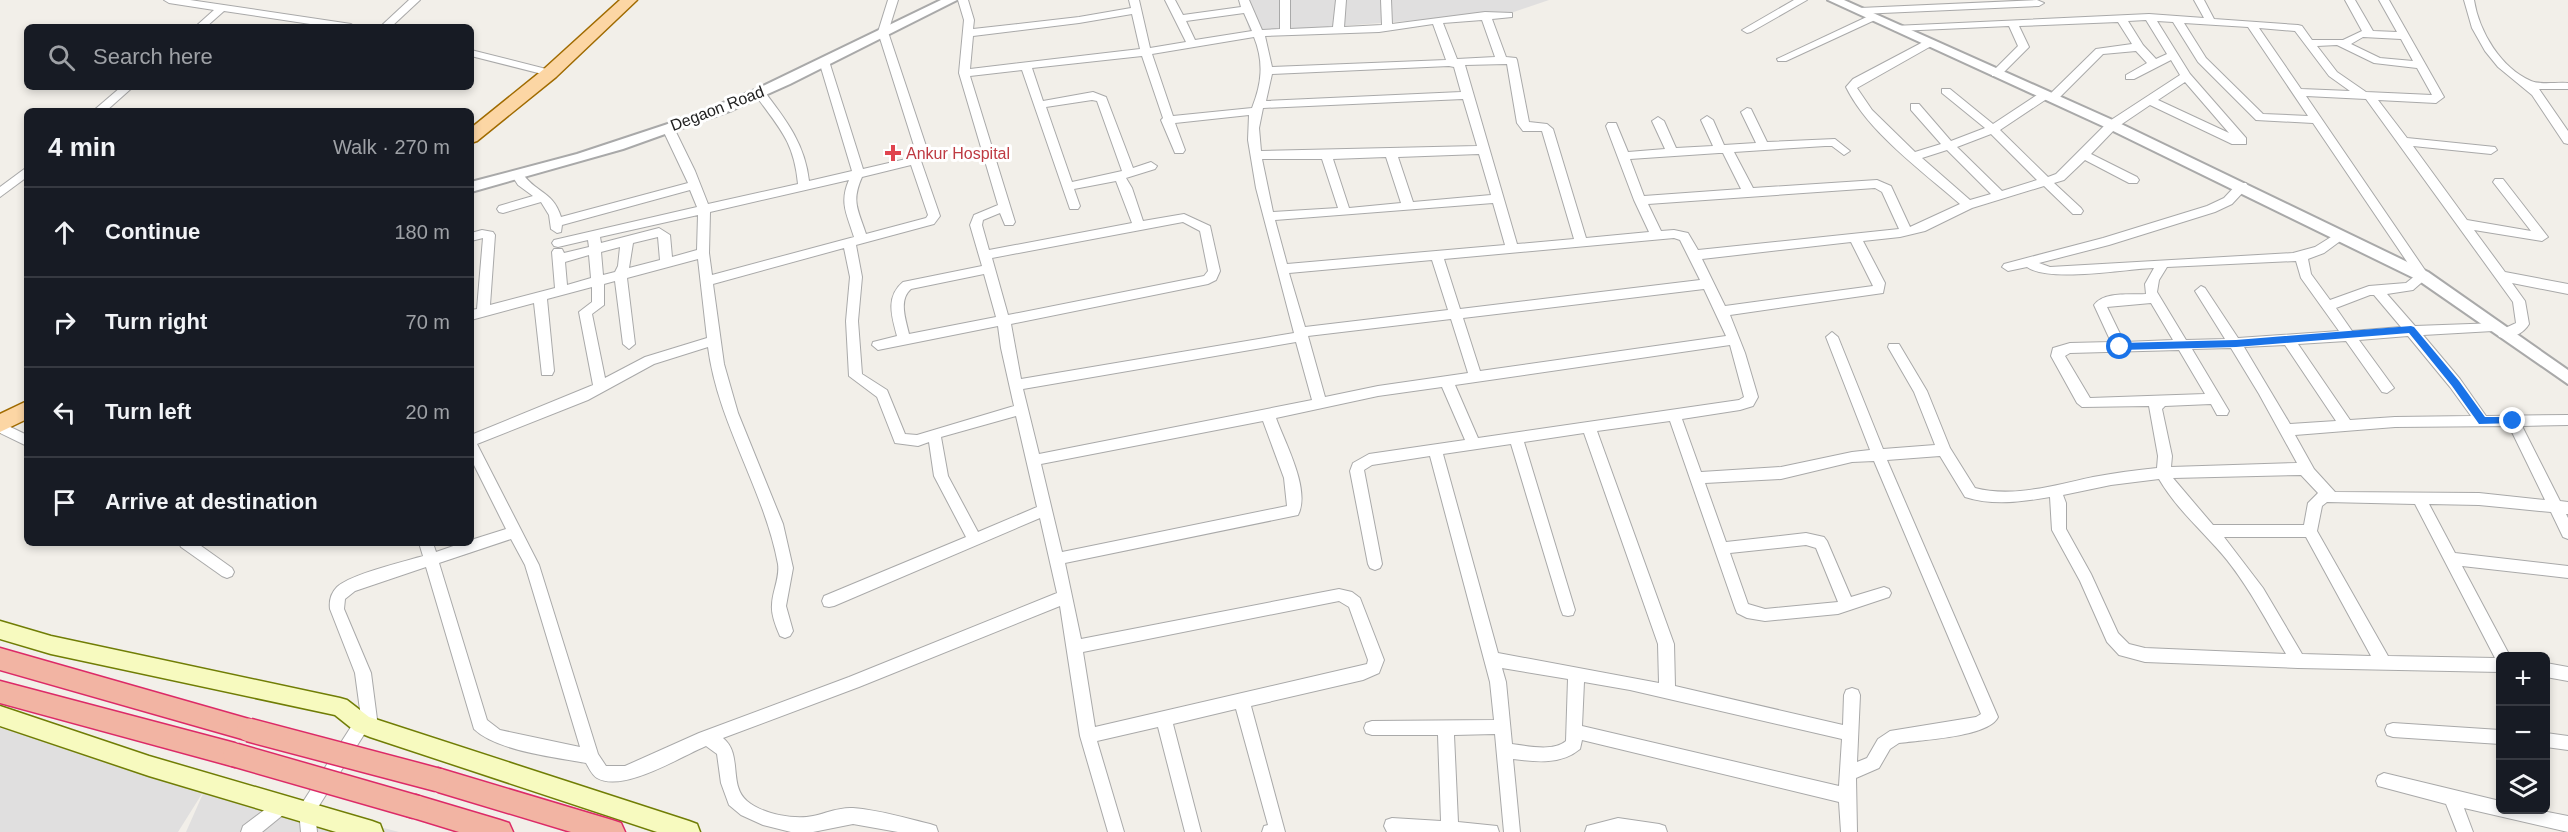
<!DOCTYPE html>
<meta charset="utf-8">
<style>
:root{--surface:#171b24;--page:#20242c;--text:#f1f3f6;--muted:#9ea1a6;--line:#363941}
body{margin:0;font-family:Arial,sans-serif;background:var(--page);color:var(--text)}
.controls{position:absolute;right:18px;bottom:18px;display:grid;overflow:hidden;border-radius:9px;box-shadow:0 3px 9px #0003}
.controls button{width:54px;height:54px;display:grid;place-items:center;padding:0;border:0;border-bottom:2px solid var(--line);background:var(--surface);color:var(--text);font:30px sans-serif}
.stop{position:absolute;width:18px;height:18px;margin:-14px;border:4px solid #1a73e8;border-radius:50%;background:#fff}
.stop.end{background:#1a73e8;border-color:#fff;box-shadow:0 2px 6px #0008}
.list{margin:0;padding:0;list-style:none}
h2{display:flex;justify-content:space-between;align-items:center;height:78px;margin:0;padding:0 24px;font-size:26px}
h2 small{font-size:20px;font-weight:400;color:var(--muted)}
.list li{display:grid;grid-template-columns:39px 1fr auto;gap:18px;align-items:center;box-sizing:border-box;height:90px;padding:0 24px;border-top:2px solid var(--line)}
.list b{display:block;font-size:22px;white-space:nowrap}
.list em{font-size:20px;font-style:normal;color:var(--muted)}
.icon{flex:none;width:33px;height:33px;fill:none;stroke:currentColor;stroke-width:2;stroke-linecap:round;stroke-linejoin:round}
.map{position:relative;flex:none;width:2568px;height:832px;overflow:hidden}
.search{position:absolute;background:var(--surface);box-shadow:0 3px 9px #0003;left:24px;top:24px;width:450px;height:66px;display:flex;align-items:center;gap:15px;box-sizing:border-box;padding:0 21px;border-radius:9px;color:var(--muted);font-size:22px}
.panel{position:absolute;background:var(--surface);box-shadow:0 3px 9px #0003;left:24px;top:108px;width:450px;height:438px;border-radius:9px}
.map>svg:first-child{display:block}
.residential{fill:#e0dfdf}
.lines{fill:none;stroke-linecap:round;stroke-linejoin:round}
.minor-casing{stroke:#a9a9a9;stroke-width:2}
.tertiary-casing{stroke:#a9a9a9;stroke-width:4}
.secondary-casing{stroke:#707d05;stroke-width:3}
.primary-casing{stroke:#a06b00;stroke-width:3}
.trunk-casing{stroke:#dc2a67;stroke-width:3}
.minor{fill:#fff;fill-rule:evenodd}
.tertiary{fill:#fff;fill-rule:evenodd}
.secondary{fill:#f7fabf;fill-rule:evenodd}
.primary{fill:#fcd6a4;fill-rule:evenodd}
.trunk{fill:#f2b4a3;fill-rule:evenodd}
.trunk-bridge-casing{stroke:#dc2a67;stroke-width:26;stroke-linecap:butt}
.trunk-bridge{stroke:#f2b4a3;stroke-width:23}
.route{fill:#1a73e8}
.health-dot{fill:#e0444e;stroke:#fff;stroke-width:2}
.labels{text-anchor:middle;stroke-width:6;stroke-linejoin:round;paint-order:stroke}
.street-label{font-size:16px;fill:#222;stroke:#fff}
.health-label{font-size:16px;fill:#be3a42;stroke:#fff;text-anchor:start}
</style>
<div class="map">
<svg width="2568" height="832" viewBox="0 0 2568 832">
<rect width="100%" height="100%" fill="#f2efe9"/>
<g class="residential">
<polygon points="1241,0 1549,0 1511,13 1250,33"/>
<polygon points="0,728 208,783 399,832 186,832 205,789 178,832 0,832"/>
</g>
<g class="lines">
<g class="minor-casing">
<g id="minor">
<polygon points="164,0 190,0 351,24 356,27 330,27 224,11 206,27 195,27 214,10 169,3"/>
<polygon points="409,0 420,0 391,27 380,27"/>
<path d="M888 0H898L888 32 928 152 921 161 940 216 934 224 856 245 862 277 858 321 862 374 887 390 905 434 917 435 1014 406 1001 348 998 326 878 350 872 345 873 342 897 336C892 317 885 297 903 282L982 266 970 225 974 215 998 205 959 73 964 20 958 0H968L974 20 973 29 1079 17 1131 8 1129 0H1139L1150 48 1186 42 1165 0H1175L1183 15 1241 7 1239 0H1249L1262 30 1280 29V0H1290V29L1333 27 1336 0H1346L1344 27 1382 25 1381 0H1391L1392 24 1485 12 1512 13V17L1492 19 1506 57 1516 58 1517 60 1529 122 1547 124 1553 129 1586 238 1649 232 1634 200 1606 126 1608 123H1616L1628 152 1665 149 1652 121 1658 117 1664 121 1676 148 1713 146 1701 120 1707 116 1713 120 1724 145 1756 143 1741 112 1747 108 1751 109 1767 142 1835 139 1850 151 1844 155 1832 146H1825L1734 152 1753 188 1877 180 1891 186 1910 227 1960 204C1922 171 1868 132 1846 87L1853 79 1925 41H1933V45L1857 88 1872 110 1915 152 1941 144 1911 110V104H1919L1951 141 1985 128 1942 93V89H1950L1993 124 2040 93H2048L2049 95 2096 49 2132 44 2118 22 2019 26 2029 47 2000 76H1992V72L2018 46 2009 26 1898 31 1894 30V26L2149 14 2204 18 2194 0H2204L2214 19 2298 25 2302 26 2312 40H2343L2362 31 2345 0H2355L2373 31 2397 32 2379 0H2389L2444 97 2436 103 2378 100 2407 138 2495 147 2497 150 2491 154 2413 146 2467 220 2531 231 2493 182 2495 179H2503L2548 237 2542 241 2474 230 2505 272 2568 284V294L2512 283 2525 301 2529 324C2524 333 2511 340 2499 337L2498 334 2499 331 2516 323 2513 302 2366 99 2306 96 2429 276 2413 290 2387 294 2415 326 2498 323 2499 326 2493 331 2423 335 2460 379 2486 416 2568 415V425L2522 426 2560 501 2568 502V514H2566L2568 518V539L2563 537 2551 512 2479 505 2429 504 2455 553 2568 566V578L2462 566 2510 656H2500V672L2298 668 2145 662 2119 655 2107 642 2080 581 2052 530 2050 497C2021 502 1993 506 1965 497L1940 456 1887 460 1998 717C1989 737 1921 740 1899 743L1890 749 1879 768 1856 778 1857 832H1841L1839 802 1582 740 1580 749C1561 765 1536 762 1513 759L1520 832H1504L1495 734 1454 735 1458 822 1497 826 1499 832H1387L1384 826 1386 820 1392 818 1441 821 1438 735H1372L1366 733 1364 728 1366 723 1372 721 1494 720 1490 682 1430 456 1372 465 1364 470 1382 564 1380 568 1375 570 1370 568 1368 564 1350 471 1353 463 1369 454 1465 440 1442 387 1378 396 1276 418C1285 443 1311 490 1298 515L1065 563 1081 639 1339 589 1352 592 1360 598 1384 660 1379 673 1363 680 1251 706 1285 832H1262L1264 826 1268 825 1236 709 1173 724 1201 832H1185L1158 727 1097 741 1124 832H1108L1080 736 1060 606 859 687 723 738C743 754 728 785 747 801 762 814 794 820 813 816 827 813 839 807 853 808 879 810 905 818 930 824L936 826 938 832H898L853 824 813 832H791L763 825 741 815 729 805 721 783 717 754 706 746C680 757 623 793 597 778 592 775 589 768 586 763 554 757 497 751 474 729L426 567 355 591 345 599 344 609 371 673 378 727 376 732 370 734 365 733 315 812 317 832H301L299 811 301 805 356 719 361 717 355 673 330 609C329 601 331 593 337 587 351 574 403 562 423 556L419 543H433L436 552 462 543H471V540L506 529 471 459V435L593 385 579 312 592 302V287L547 299 554 371 552 375H542L534 303 471 320V310L477 309 483 238 471 241V233L482 230 493 232 495 235 490 305 555 288 552 252 554 249H562L564 253 589 247 588 240 558 247 554 246 552 243 554 240 697 207 690 190 562 225 561 232 557 233 551 229 549 215 541 202 503 213 499 212 497 209 499 206 533 196 518 185 511 174 513 171H521C534 193 553 190 561 217L688 183 662 128 668 124 674 128 695 171 708 204 798 184C794 140 778 127 754 93L760 89 764 91C786 120 805 144 809 181L852 171 819 61 824 58 829 61 863 169 906 159 916 152 878 32ZM1244 13 1252 31 1195 40 1186 21ZM1132 14 1140 49 970 69 973 36 1079 23ZM1482 20 1495 57 1457 59 1443 23ZM2146 20 2167 54 2156 59 2143 45 2128 21ZM2157 21 2173 22 2198 62 2256 120 2313 123 2416 275 2406 283 2369 286 2330 300 2311 274 2308 259 2324 253 2343 239 2345 236 2339 232 2315 247 2293 253 2050 267 2039 263 2109 245 2215 212 2232 204 2246 189 2248 186 2246 183H2238L2224 198 2207 206 2103 238 2004 264 2002 267 2008 271 2027 267C2049 283 2124 269 2154 268L2145 284 2146 294C2130 295 2104 291 2094 305L2111 342 2070 343 2053 348 2051 356 2077 403 2082 407 2149 406 2158 456 2157 468C2136 470 2115 473 2093 477 2056 485 2013 498 1975 488L1950 448 1927 391 1899 344H1889L1888 347 1914 392 1935 445 1883 449 1838 337 1832 332 1826 337 1870 450 1852 452 1781 467 1701 472 1682 419 1740 410 1753 406 1758 397 1745 353 1730 315 1883 293 1885 283 1863 241 1900 237 1925 231 1972 208 2044 186 2073 214H2081L2083 211 2081 208 2054 183 2064 180 2085 160 2129 183H2137L2139 180 2137 177 2091 154 2116 128 2150 105 2232 144H2246V138L2190 74ZM2184 23 2248 27 2308 116 2263 114 2206 58ZM1433 24 1446 60 1272 67 1265 36 1379 32ZM2259 28 2295 31 2329 76 2350 91 2301 89ZM1254 37C1264 62 1262 83 1252 108L1173 116 1152 54ZM2363 37 2401 39 2413 61 2380 58 2351 44ZM2337 45 2374 63 2417 68 2432 95 2366 92 2337 72 2317 46ZM2136 51 2147 63 2126 75V79H2134L2171 60 2180 75 2108 122 2056 174 2048 177 2000 130 2048 98 2049 100H2057L2103 54ZM1142 56 1163 118 1161 120 1175 153H1183L1185 150 1175 123 1249 115 1248 140 1256 188 1294 333 1021 379 1011 324 1208 284 1216 280 1220 271 1210 226 1184 214 1143 221 1132 188 1126 178 1155 169 1157 166 1151 162 1133 168 1106 97 1093 92 1043 101 1032 68ZM1507 64 1517 123 1523 131H1542L1574 239 1517 244 1465 65ZM1449 66 1454 67 1461 92 1266 101 1272 74ZM1022 70 1070 209H1078L1080 206 1074 189 1116 181 1132 223 989 250 982 225 983 220 1000 213 1005 225H1013L1015 222 970 76ZM2185 82 2229 133 2158 100ZM1463 99 1477 146 1261 151 1259 128 1263 108ZM1092 100 1097 101 1122 171 1072 182 1046 107ZM1991 134 2037 180 2002 191 1957 147ZM1947 150 1991 194 1970 200 1922 158ZM1719 153H1723L1741 189 1644 196 1630 159ZM1479 154 1491 195 1413 202 1398 157ZM1386 157 1401 203 1349 208 1333 159ZM1262 159H1322L1338 208 1273 212ZM911 165 928 215 926 218 866 234C858 209 851 202 862 177ZM849 180C839 203 847 214 854 237L712 275 709 253 710 212ZM1875 188 1882 192 1899 229 1698 250 1688 233 1674 230 1661 231 1648 204ZM1493 203 1505 245 1287 264 1275 220ZM698 215 697 250 672 257 670 235 659 228 601 243 600 237ZM1183 222 1200 231 1208 271 1204 276 1008 315 992 258ZM658 237 660 260 629 268 633 243ZM1674 238 1680 240 1700 280 1460 309 1444 259ZM1851 242 1873 286 1725 306 1702 259ZM620 247 618 266 615 272 603 275 601 252ZM844 248 850 277 846 321 849 376 877 397 895 443 918 446 929 442 934 476 966 537 824 596 822 601 824 606 829 607 834 606 1040 518 1057 593 849 677 699 733 625 766H606L598 754 539 565 477 444 588 400 654 364 708 347C718 424 764 489 778 564 780 578 772 592 772 605 771 614 776 627 780 636L785 638 790 636 793 631 786 606 793 568 783 524 738 413 724 364 713 284ZM589 255 591 278 567 285 565 262ZM698 259 707 338 645 357 605 378 592 314 604 305V284L615 281 623 344 629 349 635 344 627 278ZM1432 260 1448 310 1305 327 1289 273ZM2296 261 2301 278 2339 331 2238 338 2205 288 2201 286 2195 291 2225 339 2186 340 2157 292 2159 280 2167 267ZM984 274 996 317 909 334C906 320 898 300 911 289ZM1704 289 1726 336 1480 371 1463 318ZM2370 295H2374L2401 327 2352 331 2336 308ZM2151 303 2173 340 2124 342 2107 307ZM1451 319 1468 373 1378 386 1325 397 1308 336ZM2408 336 2450 387 2471 416 2395 417 2350 420 2298 344 2346 341 2382 392 2387 393 2394 388 2359 340ZM1296 342 1312 400 1039 454 1023 389ZM1730 345 1744 397 1739 400 1478 438 1455 385ZM2285 345 2336 421 2290 424 2244 347ZM2231 348 2259 394 2297 463 2171 467 2172 456 2162 409 2165 406 2211 404 2217 415H2227L2229 411 2192 349ZM2179 350 2205 394 2090 398 2065 356 2070 353ZM1016 416 1037 507 978 532 948 476 941 437ZM1263 421 1284 478 1287 506 1062 552 1041 464ZM1670 421 1735 608 1737 613 1747 618 1765 621 1838 614 1889 597 1891 593 1889 589 1884 587 1851 597 1827 541 1824 537 1806 533 1726 542 1705 483 1781 479 1852 462 1874 461 1981 714 1976 717 1890 731 1878 739 1867 758 1857 762 1860 695 1858 690 1852 688 1846 690 1844 695 1843 725 1675 686 1674 644 1597 431ZM2509 426 2545 500 2479 493 2335 492 2314 469 2295 435 2395 427ZM1584 433 1658 644 1659 683 1498 653 1443 454 1511 444 1561 610 1563 615 1568 616 1573 615 1575 610 1524 442ZM2301 475 2318 493 2308 503 2304 525H2213L2173 478ZM2159 479C2177 510 2205 533 2227 560 2250 589 2267 622 2286 654L2145 648 2129 644 2118 633 2091 574 2066 529V503L2063 495 2111 485ZM2327 502 2415 504 2495 658 2388 656 2317 531 2322 506ZM2224 537H2306L2371 656 2302 654 2263 588ZM511 539 525 565 580 747 500 730 487 720 439 563ZM1806 545 1816 548 1838 602 1765 609 1748 604 1730 553ZM1339 601 1349 607 1368 660 1367 664 1095 727 1083 652ZM1502 668 1568 679 1566 741C1553 752 1528 746 1512 744L1506 682ZM1584 682 1630 690 1842 739 1839 786 1582 726Z"/>
<polygon points="1794,0 1807,0 1751,32 1747,33 1742,30"/>
<polygon points="2037,0 2044,3 2039,6 1860,14 1855,11 1860,8"/>
<path d="M2464 0H2474C2479 32 2501 68 2531 81 2540 85 2558 82 2568 83V89H2539L2568 131V144L2564 143 2532 95 2498 67 2485 51 2472 28Z"/>
<polygon points="1873,14 1878,17 1877,19 1786,61 1778,61 1777,59"/>
<polygon points="471,50 554,71 555,73 550,76 471,56"/>
<polygon points="121,87 133,87 106,111 93,111"/>
<polygon points="27,167 27,177 0,197 0,187"/>
<polygon points="0,422 27,435 27,446 0,433"/>
<polygon points="179,543 197,543 232,568 234,572 232,576 227,578 222,576 181,547"/>
<polygon points="2546,663 2568,667 2568,681 2546,677"/>
<polygon points="2393,723 2500,730 2500,744 2393,737 2387,735 2385,730 2387,725"/>
<polygon points="2546,733 2568,736 2568,750 2546,747"/>
<polygon points="2384,773 2500,801 2500,810 2537,810 2568,816 2568,832 2464,808 2473,832 2457,832 2446,804 2378,786 2376,781 2378,776"/>
<polygon points="283,796 289,798 291,804 289,810 262,832 241,832 243,826"/>
<polygon points="1618,818 1659,824 1665,826 1667,832 1585,832 1587,826"/>
</g>
</g>
<g class="tertiary-casing">
<g id="tertiary">
<polygon points="941,0 957,0 790,84 732,110 623,149 471,192 471,182 577,154 686,118 757,89"/>
<polygon points="1828,0 1844,0 2117,122 2428,272 2568,370 2568,384 2418,280 2107,128"/>
</g>
</g>
<g class="secondary-casing">
<g id="secondary">
<polygon points="0,621 51,636 340,698 347,700 369,717 689,821 697,824 700,832 657,832 370,737 355,731 335,715 51,654 0,639"/>
<polygon points="0,706 149,756 372,821 380,824 383,832 336,832 149,776 0,726"/>
</g>
</g>
<g class="primary-casing">
<g id="primary">
<polygon points="620,0 637,0 556,77 477,141 471,143 471,128 544,69"/>
<polygon points="27,401 27,419 0,432 0,414"/>
</g>
</g>
<g class="trunk-casing">
<g id="trunk">
<polygon points="0,648 249,719 258,722 261,730 258,738 249,741 0,670"/>
<polygon points="0,681 235,743 244,747 248,755 244,763 235,767 0,703"/>
<polygon points="438,768 612,820 621,823 625,832 571,832 438,792 429,788 425,780 429,772"/>
<polygon points="416,795 500,820 509,823 513,832 459,832 407,816 403,807 407,798"/>
</g>
</g>
<use href="#minor" class="minor"/>
<use href="#tertiary" class="tertiary"/>
<use href="#secondary" class="secondary"/>
<use href="#primary" class="primary"/>
<use href="#trunk" class="trunk"/>
<g class="trunk-bridge-casing">
<g id="trunk-bridge">
<polyline points="249,730 438,780"/>
<polyline points="235,755 416,807"/>
</g>
</g>
<use href="#trunk-bridge" class="trunk-bridge"/>
</g>
<polygon class="route" points="2411,326 2414,327 2459,381 2485,417 2513,417 2518,421 2516,423 2479,424 2452,386 2409,333 2236,347 2120,350 2115,347 2120,343 2236,340"/>
<path class="health-dot" d="M890 144h6v6h6v6h-6v6h-6v-6h-6v-6h6z"/>
<g class="labels">
<g class="street-label">
<text transform="translate(717 108) rotate(-21)" y="6">Degaon Road</text>
</g>
<g class="health-label">
<text x="906" y="159">Ankur Hospital</text>
</g>
</g>
</svg>
<div class="controls">
<button>+</button>
<button>−</button>
<button><svg class="icon" aria-label="layers" viewBox="0 0 24 24"><path d="M12 4l9 5-9 5-9-5zM3 14l9 5 9-5"/></svg></button>
</div>
<div class="stop" style="left:2120px;top:347px"></div>
<div class="stop end" style="left:2513px;top:421px"></div>
<div class="search"><svg class="icon" aria-label="search" viewBox="0 0 24 24"><circle cx="10" cy="10" r="6"/><path d="M15 15l6 6"/></svg>Search here</div>
<section class="panel">
<h2>4 min<small>Walk · 270 m</small></h2>
<ul class="list">
<li><svg class="icon" aria-label="ahead" viewBox="0 0 24 24"><path d="M12 20V5M6 11l6-6 6 6"/></svg><div><b>Continue</b></div><em>180 m</em></li>
<li><svg class="icon" aria-label="right" viewBox="0 0 24 24"><path d="M7 20v-9h11M14 6l5 5-5 5"/></svg><div><b>Turn right</b></div><em>70 m</em></li>
<li><svg class="icon" aria-label="left" viewBox="0 0 24 24"><path d="M17 20v-9H6M10 6l-5 5 5 5"/></svg><div><b>Turn left</b></div><em>20 m</em></li>
<li><svg class="icon" aria-label="arrive" viewBox="0 0 24 24"><path d="M6 21V4h12l-3 4 3 4H6"/></svg><div><b>Arrive at destination</b></div></li>
</ul>
</section>
</div>
